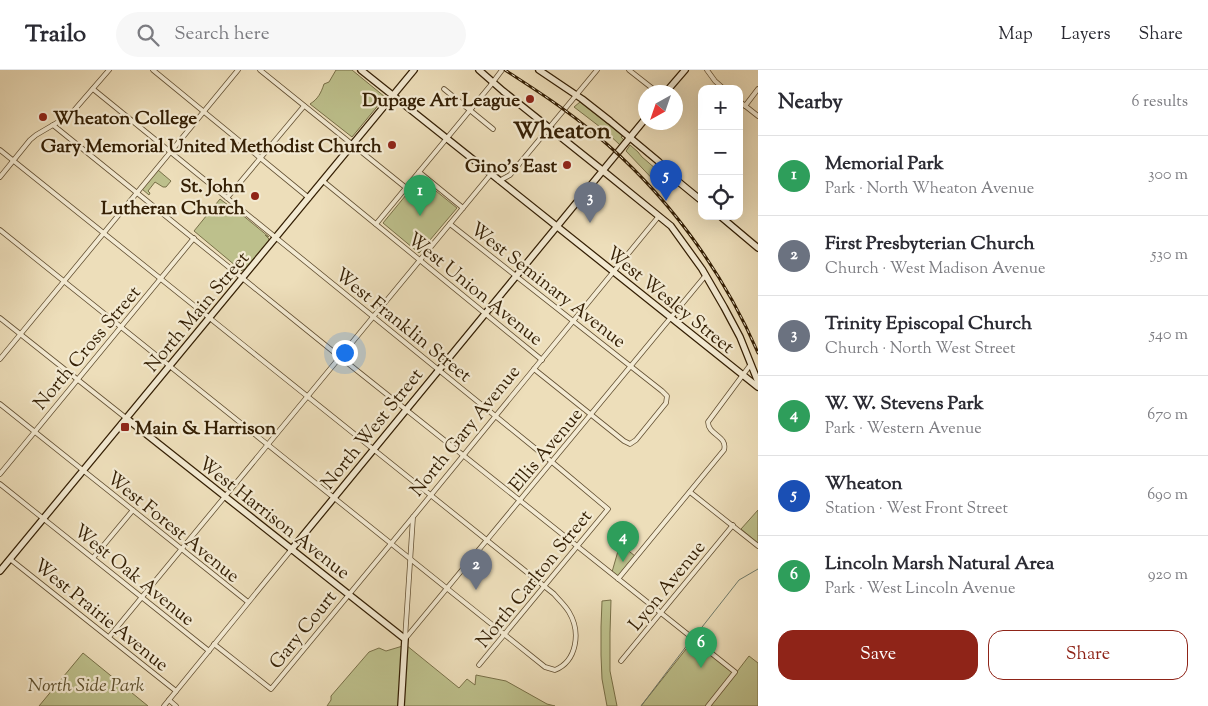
<!DOCTYPE html>
<meta charset="utf-8">
<style>
:root{--surface:#fff;--page:#f7f7f7;--text:#2b2b33;--muted:#7c7c81;--line:#e1e1e2;--accent:#8f2418}
body{margin:0;font-family:"Sorts Mill Goudy",serif;background:var(--page);color:var(--text)}
.controls{position:absolute;right:15px;top:15px;display:grid;overflow:hidden;border-radius:10px;box-shadow:0 5px 20px #0002}
.controls button{width:45px;height:45px;display:grid;place-items:center;padding:0;border:0;border-bottom:1px solid var(--line);background:var(--surface);color:var(--text);font:25px sans-serif}
.compass{position:absolute;left:638px;top:15px;width:45px;height:45px;border-radius:50%;background:var(--surface);box-shadow:0 5px 20px #0002;rotate:220deg}
.you{position:absolute;left:344px;top:282px;width:18px;height:18px;margin:-12px;border:4px solid #fff;border-radius:50%;background:#1a73e8;box-shadow:0 0 0 8px #1a73e833}
.badge{display:grid;place-items:center;width:32px;height:32px;border-radius:50%;background:var(--accent);color:#fff;font-size:16px;font-weight:700}
.pin{position:absolute;translate:-50% -41px;filter:drop-shadow(0 1px 2px #0008)}
.pin::after{content:'';position:absolute;top:26px;width:18px;height:15px;background:inherit;clip-path:polygon(0 0,100% 0,50% 100%)}
.list{margin:0;padding:0;list-style:none}
h2{display:flex;justify-content:space-between;align-items:center;height:65px;margin:0;padding:0 20px;font-size:21px}
h2 small{font-size:16px;font-weight:400;color:var(--muted)}
.list li{display:grid;grid-template-columns:32px 1fr auto;gap:15px;align-items:center;box-sizing:border-box;height:80px;padding:0 20px;border-top:1px solid var(--line)}
.list b{display:block;font-size:19px;white-space:nowrap}
.list p{margin:0;font-size:16px;white-space:nowrap;color:var(--muted)}
.list em{font-size:16px;font-style:normal;color:var(--muted)}
.actions{display:flex;gap:10px;padding:15px 20px}
.actions a{flex:1;padding:11px 0;border:1px solid var(--accent);border-radius:15px;text-align:center;font-size:18px;color:var(--accent)}
.actions .main{background:var(--accent);color:#fff}
.icon{flex:none;width:28px;height:28px;fill:none;stroke:currentColor;stroke-width:2;stroke-linecap:round;stroke-linejoin:round}
.map{position:relative;flex:none;width:758px;height:636px;overflow:hidden}
header{display:flex;align-items:center;gap:30px;box-sizing:border-box;height:70px;padding:0 25px;background:var(--surface);border-bottom:1px solid var(--line)}
header strong{font-size:24px}
nav{display:flex;gap:28px;margin-inline-start:auto;font-size:18px}
.search{width:350px;height:45px;background:var(--page);display:flex;align-items:center;gap:12px;box-sizing:border-box;padding:0 18px;border-radius:28px;color:var(--muted);font-size:19px}
main{display:flex}
aside{flex:1;background:var(--surface)}
.map>svg:first-child{display:block}
.green{fill:#bdc08c;stroke:#787048}
.lines{fill:none;stroke-linecap:round;stroke-linejoin:round}
.stream{stroke:#717d6e;stroke-width:1}
.street-casing{stroke:#624f32;stroke-width:5.5}
.secondary-casing{stroke:#341f04;stroke-width:8}
.street{stroke:#f3ead2;stroke-width:4}
.secondary{stroke:#f3ead2;stroke-width:5.5}
.rail-casing{stroke:#341f04;stroke-width:3}
.rail{stroke:#f3ead2;stroke-width:1;stroke-dasharray:4;stroke-linecap:butt}
.poi-dot{fill:#8f2418;stroke:#f3ead2;stroke-width:2}
.labels{text-anchor:middle;stroke-width:4.5;stroke-linejoin:round;paint-order:stroke}
.poi-label{font-size:19px;font-weight:bold;fill:#341f04;stroke:#f3ead2;text-anchor:end}
.street-label{font-size:19px;fill:#341f04;stroke:#f3ead2}
.park-label{font-size:19px;font-style:italic;fill:#5d4f2d;stroke:#f3ead2}
.district-label{font-size:24px;font-weight:bold;fill:#341f04;stroke:#f3ead2}
</style>
<header>
<strong>Trailo</strong>
<div class="search"><svg class="icon" aria-label="search" viewBox="0 0 24 24"><circle cx="10" cy="10" r="6"/><path d="M15 15l6 6"/></svg>Search here</div>
<nav><a>Map</a><a>Layers</a><a>Share</a></nav>
</header>
<main>
<div class="map">
<svg width="758" height="636" viewBox="0 0 758 636">
<rect width="100%" height="100%" fill="#eddeba"/>
<filter id="stains"><feTurbulence type="fractalNoise" baseFrequency=".004" numOctaves="4"/><feColorMatrix values="0 0 0 0 .2 0 0 0 0 .09 0 0 0 0 .02 0 0 0 .5 -.17"/></filter>
<radialGradient id="worn" r=".72"><stop offset=".6" stop-color="#630" stop-opacity="0"/><stop offset="1" stop-color="#630" stop-opacity=".3"/></radialGradient>
<g class="green">
<path d="M336 0H352L385 27 352 67 310 34C318 29 321 23 324 14L329 12Z"/>
<polygon points="580,32 623,66 621,67 624,70 620,75 604,60 574,37"/>
<polygon points="630,75 638,82 642,87 670,111 661,118 626,81"/>
<polygon points="158,100 171,111 166,117 163,117 155,112 148,121 150,123 149,125 142,119"/>
<polygon points="420,108 457,138 419,183 383,153"/>
<polygon points="220,129 228,135 229,134 269,167 265,165 269,169 269,172 244,200 243,199 242,201 194,161"/>
<polygon points="758,440 758,473 741,459"/>
<polygon points="620,474 635,486 618,507 612,502"/>
<polygon points="611,530 610,563 610,601 617,636 607,636 602,609 601,585 601,557 602,531"/>
<polygon points="694,569 736,603 749,586 758,593 758,636 641,636"/>
<polygon points="406,575 459,618 467,609 475,615 476,605 506,611 547,634 555,636 327,636 331,630 331,626 369,582 379,578 386,581"/>
<polygon points="83,583 148,636 39,636"/>
</g>
<g class="lines">
<g class="stream">
<polyline points="695,566 739,510 758,499"/>
<polyline points="641,636 691,570"/>
</g>
<g class="street-casing">
<g id="street">
<polyline points="153,0 309,128"/>
<polyline points="260,0 405,117"/>
<polyline points="629,0 657,22"/>
<polyline points="707,0 715,11 724,19"/>
<polyline points="93,19 552,392 608,439 479,595"/>
<polyline points="444,19 493,59"/>
<polyline points="739,31 758,46"/>
<polyline points="745,36 758,19"/>
<polyline points="53,55 70,45 109,0"/>
<path d="M0 80 554 524C559 530 565 535 569 542 581 562 577 591 555 600L545 597 0 160"/>
<polyline points="419,102 463,138"/>
<polyline points="0,107 30,70 36,65 53,55 340,287 735,602 708,636"/>
<polyline points="323,111 542,290"/>
<polyline points="499,111 510,105 597,0"/>
<polyline points="227,128 304,36"/>
<polyline points="376,154 490,16 502,0"/>
<polyline points="450,154 662,321 667,326 666,333 636,370 630,374 624,371 534,299"/>
<polyline points="0,248 126,348"/>
<polyline points="0,289 238,0"/>
<polyline points="0,334 248,532"/>
<polyline points="0,404 194,168"/>
<polyline points="0,414 209,581"/>
<polyline points="690,422 758,476"/>
<polyline points="93,488 133,440"/>
<polyline points="10,489 176,621"/>
<path d="M618 509 724 380C728 366 708 365 708 352L751 294"/>
<polyline points="109,567 491,104"/>
<polyline points="405,569 413,447 659,146"/>
<polyline points="405,569 706,205"/>
<polyline points="214,574 271,619 413,447"/>
<polyline points="621,591 733,455"/>
<polyline points="169,630 176,636"/>
<polyline points="164,636 291,480"/>
</g>
</g>
<g class="secondary-casing">
<g id="secondary">
<polyline points="361,0 758,317"/>
<polyline points="479,0 503,21 607,104 671,156 702,199 724,237 740,267 758,312"/>
<polyline points="539,0 582,29 610,51 658,91 680,113 702,131"/>
<polyline points="666,22 685,0"/>
<polyline points="720,146 758,178"/>
<polyline points="126,348 405,569 401,636"/>
<polyline points="291,480 646,48"/>
<polyline points="0,501 414,0"/>
</g>
</g>
<use href="#street" class="street"/>
<use href="#secondary" class="secondary"/>
<g class="rail-casing">
<path id="rail" d="M505 0C536 20 567 40 595 64 665 122 722 199 758 283"/>
</g>
<use href="#rail" class="rail"/>
</g>
<g class="poi-dot">
<circle cx="530" cy="29" r="5"/>
<circle cx="43" cy="47" r="5"/>
<circle cx="392" cy="75" r="5"/>
<circle cx="567" cy="95" r="5"/>
<circle cx="255" cy="126" r="5"/>
<rect x="120" y="352" width="10" height="10" rx="2.5"/>
</g>
<g class="labels">
<g class="poi-label">
<text x="520" y="36">Dupage Art League</text>
<text x="53" y="54" text-anchor="start">Wheaton College</text>
<text x="382" y="82">Gary Memorial United Methodist Church</text>
<text x="557" y="102">Gino's East</text>
<text x="245" y="122">St. John<tspan x="245" dy="22">Lutheran Church</tspan></text>
<text x="135" y="364" text-anchor="start">Main &amp; Harrison</text>
</g>
<g class="street-label">
<text transform="translate(549 214) rotate(38)" y="7">West Seminary Avenue</text>
<text transform="translate(476 218) rotate(39)" y="7">West Union Avenue</text>
<text transform="translate(671 229) rotate(39)" y="7">West Wesley Street</text>
<text transform="translate(196 241) rotate(-50)" y="7">North Main Street</text>
<text transform="translate(404 254) rotate(39)" y="7">West Franklin Street</text>
<text transform="translate(86 277) rotate(-50)" y="7">North Cross Street</text>
<text transform="translate(371 358) rotate(-51)" y="7">North West Street</text>
<text transform="translate(464 360) rotate(-51)" y="7">North Gary Avenue</text>
<text transform="translate(545 379) rotate(-50)" y="7">Ellis Avenue</text>
<text transform="translate(275 447) rotate(38)" y="7">West Harrison Avenue</text>
<text transform="translate(174 456) rotate(39)" y="7">West Forest Avenue</text>
<text transform="translate(135 504) rotate(39)" y="7">West Oak Avenue</text>
<text transform="translate(533 508) rotate(-51)" y="7">North Carlton Street</text>
<text transform="translate(666 515) rotate(-51)" y="7">Lyon Avenue</text>
<text transform="translate(102 544) rotate(39)" y="7">West Prairie Avenue</text>
<text transform="translate(302 559) rotate(-51)" y="7">Gary Court</text>
</g>
<g class="park-label">
<text x="86" y="621">North Side Park</text>
</g>
<g class="district-label">
<text x="562" y="68">Wheaton</text>
</g>
</g>
<rect width="100%" height="100%" filter="url(#stains)"/>
<rect width="100%" height="100%" fill="url(#worn)"/>
</svg>
<div class="controls">
<button>+</button>
<button>−</button>
<button><svg class="icon" aria-label="locate" viewBox="0 0 24 24"><circle cx="12" cy="12" r="6"/><path d="M12 2v4M12 18v4M2 12h4M18 12h4"/></svg></button>
</div>
<svg class="compass" viewBox="-18 -18 36 36"><path d="M0-13l5 13h-10z" fill="#e53935"/><path d="M0 13l5-13h-10z" fill="#7c7c81"/></svg>
<div class="you"></div>
<div class="pin badge" style="left:420px;top:146px;background:#2e9e5b">1</div>
<div class="pin badge" style="left:476px;top:520px;background:#6b7280">2</div>
<div class="pin badge" style="left:590px;top:153px;background:#6b7280">3</div>
<div class="pin badge" style="left:623px;top:492px;background:#2e9e5b">4</div>
<div class="pin badge" style="left:666px;top:131px;background:#1a4fb4">5</div>
<div class="pin badge" style="left:701px;top:598px;background:#2e9e5b">6</div>
</div>
<aside>
<h2>Nearby<small>6 results</small></h2>
<ul class="list">
<li><span class="badge" style="background:#2e9e5b">1</span><div><b>Memorial Park</b><p>Park · North Wheaton Avenue</p></div><em>300 m</em></li>
<li><span class="badge" style="background:#6b7280">2</span><div><b>First Presbyterian Church</b><p>Church · West Madison Avenue</p></div><em>530 m</em></li>
<li><span class="badge" style="background:#6b7280">3</span><div><b>Trinity Episcopal Church</b><p>Church · North West Street</p></div><em>540 m</em></li>
<li><span class="badge" style="background:#2e9e5b">4</span><div><b>W. W. Stevens Park</b><p>Park · Western Avenue</p></div><em>670 m</em></li>
<li><span class="badge" style="background:#1a4fb4">5</span><div><b>Wheaton</b><p>Station · West Front Street</p></div><em>690 m</em></li>
<li><span class="badge" style="background:#2e9e5b">6</span><div><b>Lincoln Marsh Natural Area</b><p>Park · West Lincoln Avenue</p></div><em>920 m</em></li>
</ul>
<div class="actions"><a class="main">Save</a><a>Share</a></div>
</aside>
</main>
